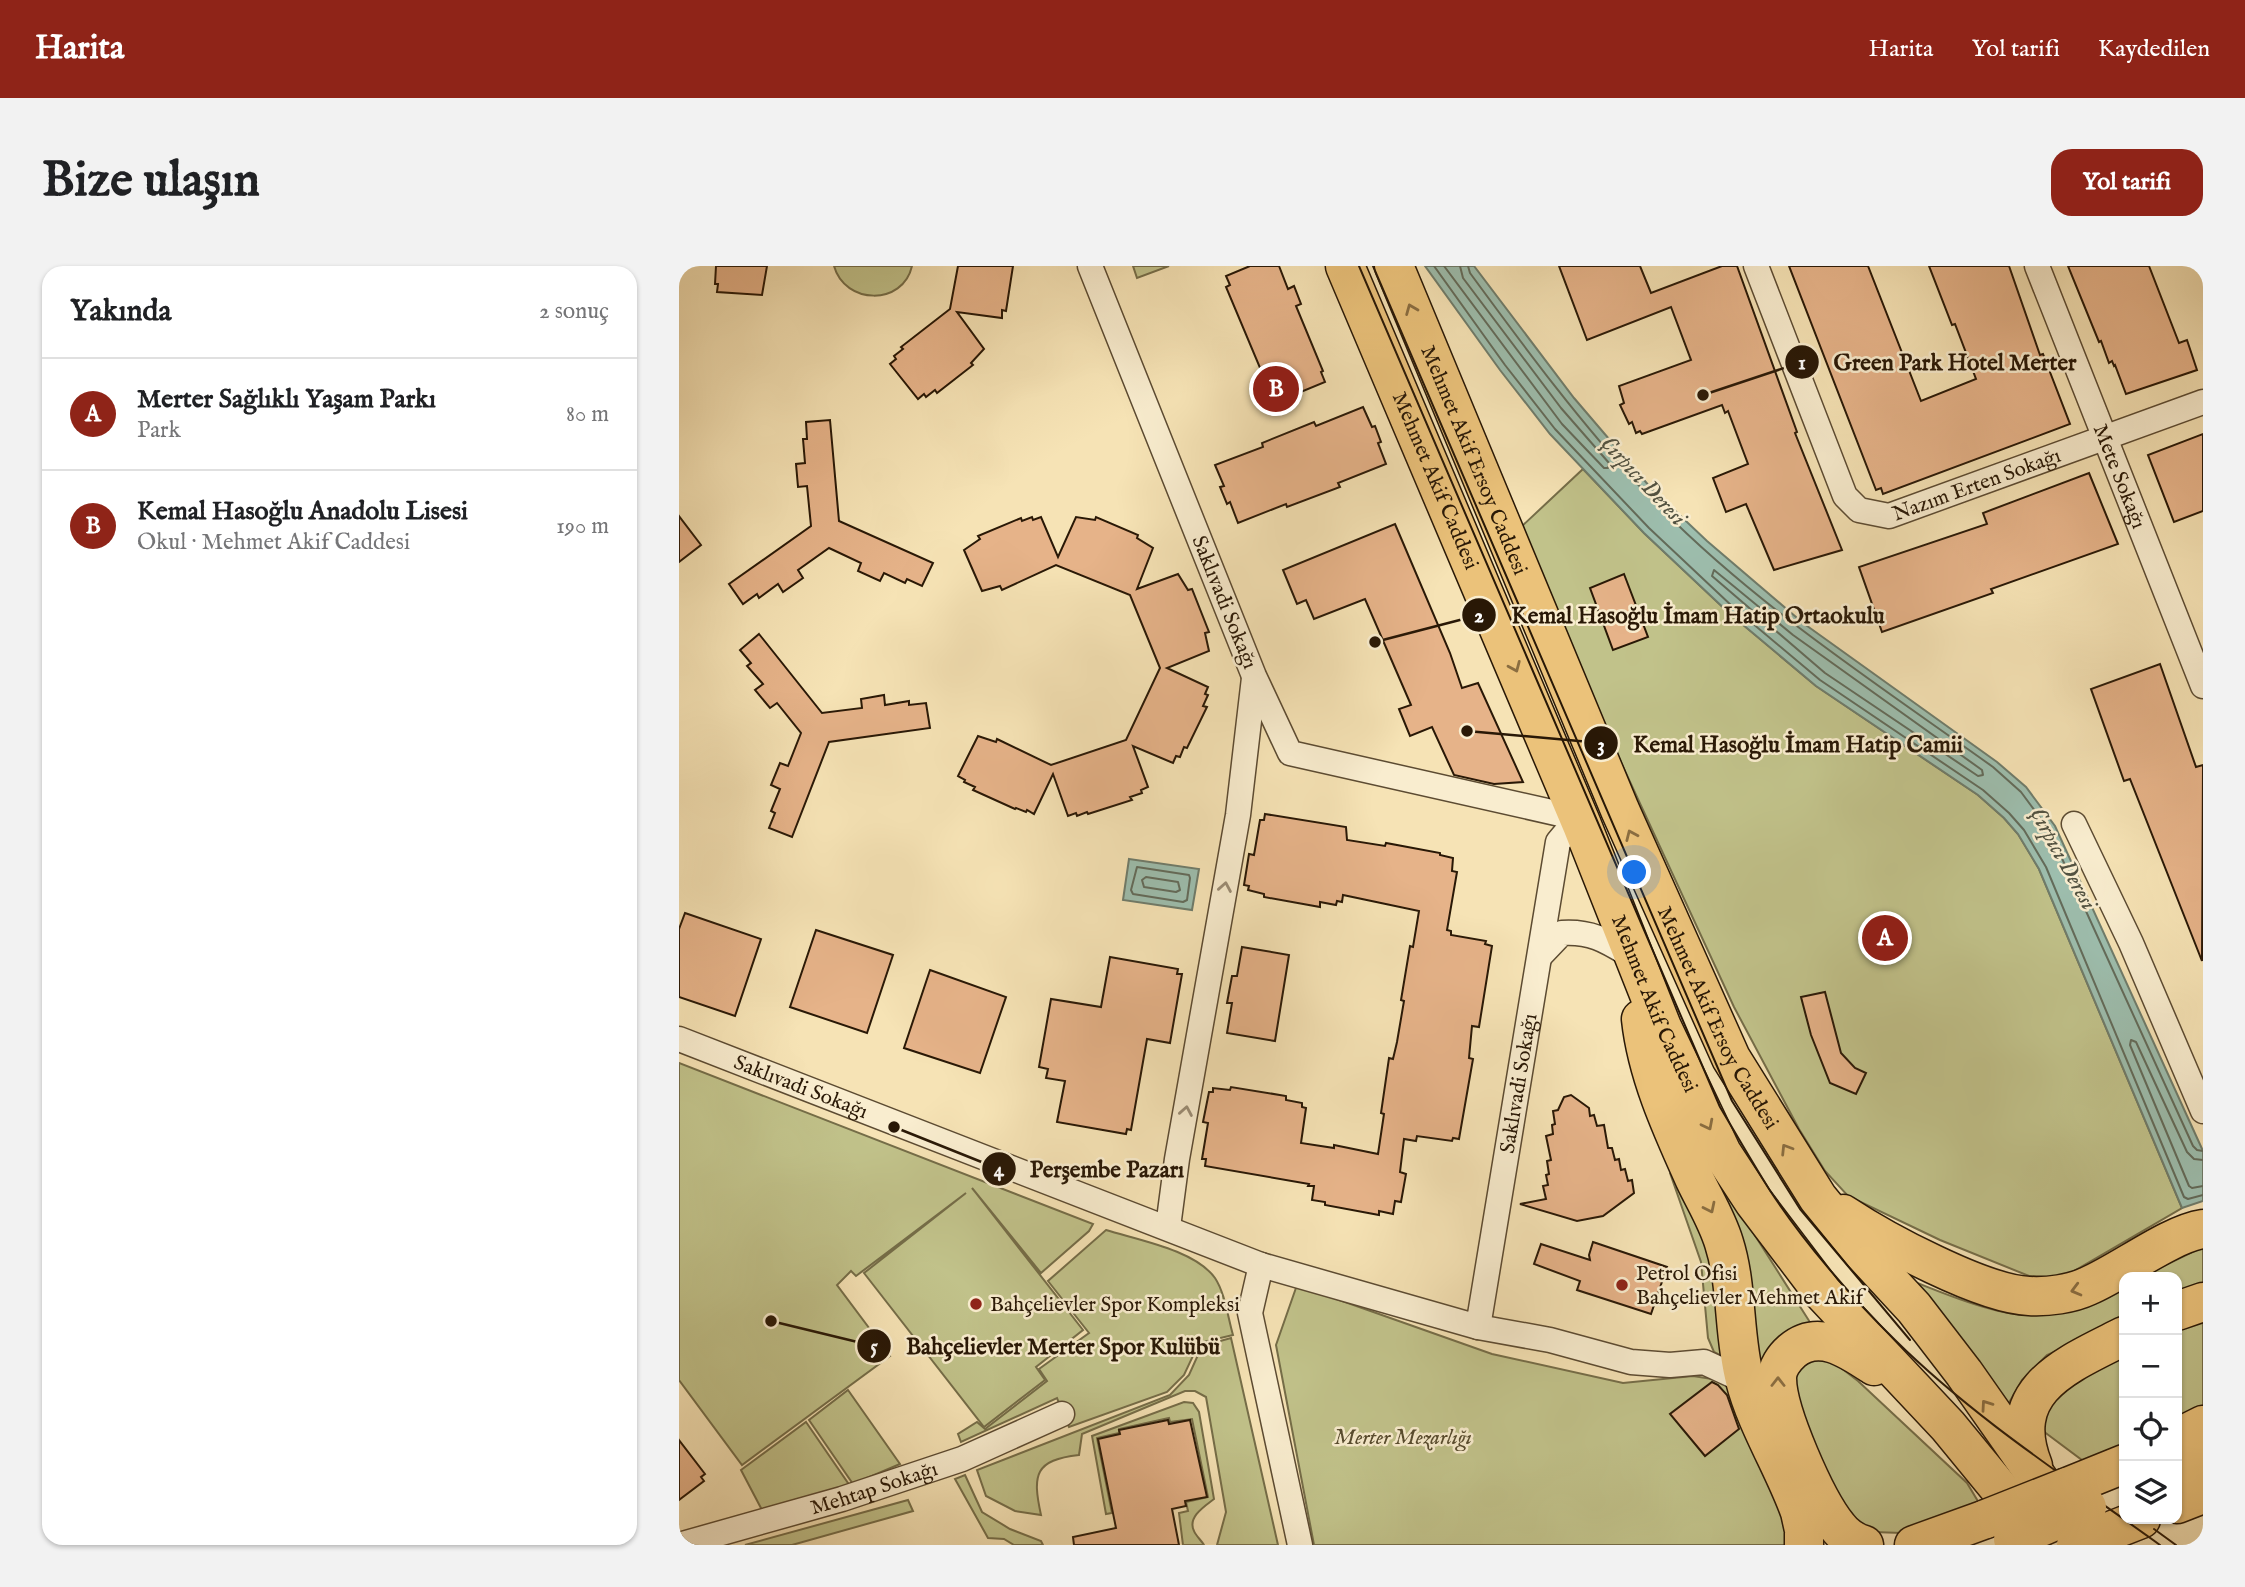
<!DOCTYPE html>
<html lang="tr">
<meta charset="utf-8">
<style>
:root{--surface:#fff;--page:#f2f2f2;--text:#202124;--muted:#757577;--line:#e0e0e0;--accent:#8f2418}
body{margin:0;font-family:"IM FELL English",serif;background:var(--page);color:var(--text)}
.controls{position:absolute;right:21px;bottom:21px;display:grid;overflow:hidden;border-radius:14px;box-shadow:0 2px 5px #0004}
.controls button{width:63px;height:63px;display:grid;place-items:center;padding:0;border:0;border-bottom:2px solid var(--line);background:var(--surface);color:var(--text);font:35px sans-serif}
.you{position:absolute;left:956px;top:607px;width:24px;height:24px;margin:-18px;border:5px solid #fff;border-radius:50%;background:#1a73e8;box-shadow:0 0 0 10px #1a73e833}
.badge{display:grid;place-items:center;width:46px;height:46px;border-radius:50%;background:var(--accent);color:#fff;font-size:23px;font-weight:700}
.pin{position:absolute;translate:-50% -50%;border:4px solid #fff;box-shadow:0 2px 7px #0006}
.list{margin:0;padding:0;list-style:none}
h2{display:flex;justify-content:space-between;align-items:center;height:91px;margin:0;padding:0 28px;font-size:30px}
h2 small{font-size:23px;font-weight:400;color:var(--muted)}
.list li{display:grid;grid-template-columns:46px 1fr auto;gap:21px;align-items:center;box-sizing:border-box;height:112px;padding:0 28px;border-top:2px solid var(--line)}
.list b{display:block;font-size:26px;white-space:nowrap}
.list p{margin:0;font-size:23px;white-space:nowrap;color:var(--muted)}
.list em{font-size:23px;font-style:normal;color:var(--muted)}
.icon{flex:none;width:38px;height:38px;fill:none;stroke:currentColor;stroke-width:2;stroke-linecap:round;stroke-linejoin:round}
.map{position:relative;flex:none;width:1524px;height:1279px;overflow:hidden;border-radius:21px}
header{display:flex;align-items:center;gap:42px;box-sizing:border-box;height:98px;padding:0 35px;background:var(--accent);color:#fff}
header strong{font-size:33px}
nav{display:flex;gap:38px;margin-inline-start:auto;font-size:24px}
.intro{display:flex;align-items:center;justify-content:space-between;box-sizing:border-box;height:168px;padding:0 42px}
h1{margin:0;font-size:49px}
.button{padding:18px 32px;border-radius:21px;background:var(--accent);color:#fff;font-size:24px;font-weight:700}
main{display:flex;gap:42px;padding:0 42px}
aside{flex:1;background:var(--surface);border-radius:21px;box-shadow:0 2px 5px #0004}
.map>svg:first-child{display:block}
.green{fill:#c1c28a;stroke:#756d48;stroke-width:2}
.water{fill:#9dbeae;stroke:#6f7c6b;stroke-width:2}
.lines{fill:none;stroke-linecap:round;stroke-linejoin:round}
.shore{stroke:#636b5a;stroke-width:2}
.building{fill:#e6b389;stroke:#291806;stroke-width:2}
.minor-casing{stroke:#5c4b32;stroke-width:27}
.primary-casing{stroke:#291806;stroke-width:41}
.trunk-casing{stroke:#291806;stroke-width:41}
.minor{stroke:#f9edcf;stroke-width:24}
.primary{stroke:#ebc27a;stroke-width:38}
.trunk{stroke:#ebc27a;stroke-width:38}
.tram{stroke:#291806;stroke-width:2}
.primary-bridge-casing{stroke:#291806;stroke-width:41;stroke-linecap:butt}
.trunk-bridge-casing{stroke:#291806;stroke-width:41;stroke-linecap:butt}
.primary-bridge{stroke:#ebc27a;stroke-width:38}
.trunk-bridge{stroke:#ebc27a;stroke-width:38}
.oneway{stroke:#8a6d40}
.oneway2{stroke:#9b8d75}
.poi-dot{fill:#8f2418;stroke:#f9edcf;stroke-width:2.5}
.labels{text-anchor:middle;stroke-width:5;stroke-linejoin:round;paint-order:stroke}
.street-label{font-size:21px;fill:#291806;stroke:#f9edcf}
.poi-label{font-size:21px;fill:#291806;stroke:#f9edcf;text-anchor:start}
.park-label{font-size:21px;font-style:italic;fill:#574b2e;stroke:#f9edcf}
.water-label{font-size:23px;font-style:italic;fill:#525241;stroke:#f9edcf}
.leader{fill:none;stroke:#291806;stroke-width:2.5}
.callout-dot{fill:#291806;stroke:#f9edcf;stroke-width:2.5}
.mark-label{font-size:21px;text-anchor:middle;font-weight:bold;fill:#fff}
.callout-label{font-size:23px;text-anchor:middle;font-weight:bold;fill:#291806;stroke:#f9edcf;stroke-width:5;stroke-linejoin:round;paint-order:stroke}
</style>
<header>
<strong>Harita</strong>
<nav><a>Harita</a><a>Yol tarifi</a><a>Kaydedilen</a></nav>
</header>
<div class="intro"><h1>Bize ulaşın</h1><a class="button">Yol tarifi</a></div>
<main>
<aside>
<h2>Yakında<small>2 sonuç</small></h2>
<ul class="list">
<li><span class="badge">A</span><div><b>Merter Sağlıklı Yaşam Parkı</b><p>Park</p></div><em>80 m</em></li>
<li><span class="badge">B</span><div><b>Kemal Hasoğlu Anadolu Lisesi</b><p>Okul · Mehmet Akif Caddesi</p></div><em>190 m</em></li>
</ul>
</aside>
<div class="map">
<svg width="1524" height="1279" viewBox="0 0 1524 1279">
<rect width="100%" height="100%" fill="#f6e3b5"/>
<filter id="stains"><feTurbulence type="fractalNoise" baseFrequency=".00286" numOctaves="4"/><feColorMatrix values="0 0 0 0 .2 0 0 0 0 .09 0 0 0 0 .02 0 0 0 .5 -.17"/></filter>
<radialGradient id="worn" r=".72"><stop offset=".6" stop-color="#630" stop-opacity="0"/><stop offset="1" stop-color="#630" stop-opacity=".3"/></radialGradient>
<g class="green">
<path d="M155 0H233C224 40 166 39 155 0Z"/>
<polygon points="454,0 490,0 458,12"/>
<polygon points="904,203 965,267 1050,347 1137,420 1299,529 1325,552 1339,568 1360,603 1503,942 1390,1008 1372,1011 1350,1010 1261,974 1169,930 1146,905 1120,863 1055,741 904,414 841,262"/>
<polygon points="0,797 414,958 410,965 362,1007 293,922 404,1064 357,1101 366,1114 305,1161 185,1007 287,927 177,1010 172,1005 158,1019 211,1090 63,1199 0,1114"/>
<path d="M1006 859 1134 1061C1103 1069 1089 1073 1081 1106Z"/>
<polygon points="991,907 1002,920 1034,996 1048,1093 1035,1086 1029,1072 1022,996"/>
<path d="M427 964C459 974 516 984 536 1012 546 1027 549 1052 554 1069L520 1077 505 1109 488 1126 390 1161 378 1132 282 1176 279 1168 298 1156 306 1163 368 1115 360 1103 410 1067 369 1015Z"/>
<polygon points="1524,981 1524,1023 1498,1030 1498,1011 1462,1011"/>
<path d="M1228 1013C1278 1032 1336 1061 1391 1044 1409 1038 1428 1027 1445 1019V1054L1368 1089 1343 1114 1327 1142Z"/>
<polygon points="618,1019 813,1088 944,1117 1014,1110 1046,1115 1107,1244 1112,1279 635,1279 597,1079"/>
<polygon points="1524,1049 1524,1144 1498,1156 1498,1059"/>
<path d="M552 1072 599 1279H538L547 1246 527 1131 516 1125H506L403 1168 400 1189C356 1194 353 1208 362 1249L336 1245 307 1230 298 1204 491 1129 510 1109 523 1080Z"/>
<polygon points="1445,1086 1445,1180 1407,1197 1360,1162 1376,1125"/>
<polygon points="1138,1093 1153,1095 1179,1115 1288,1217 1300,1237 1223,1267 1194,1266 1165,1243 1119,1142 1115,1109 1125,1098"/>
<polygon points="169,1124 221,1198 174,1218 130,1154"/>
<path d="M505 1136 514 1137 520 1146 535 1233C526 1240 508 1251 515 1265 517 1270 522 1274 525 1279H504L500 1247 509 1245 507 1236 529 1231 513 1153 491 1156 490 1152 440 1163V1167L418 1172 433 1247 427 1248 413 1170Z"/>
<polygon points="127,1156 171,1220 83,1244 62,1204"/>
<polygon points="286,1209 303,1246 331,1263 362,1275 364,1279 335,1279 325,1273 309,1272 276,1213"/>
<polygon points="229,1234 234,1245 113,1279 66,1279"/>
</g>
<g class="water">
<polygon points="746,0 795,0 895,132 971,221 1028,275 1124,357 1318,496 1347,521 1376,560 1524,885 1524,935 1503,942 1360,603 1339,568 1325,552 1299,529 1137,420 1050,347 965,267 871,168 821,104"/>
<polygon points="450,593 520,603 513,644 444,634"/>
</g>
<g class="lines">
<g class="shore">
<polyline points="755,0 826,99 876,163 970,262 1054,341 1141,414 1304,524 1330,547 1345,564 1367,601 1505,931 1509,933 1524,929"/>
<polyline points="765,0 883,158 925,202 929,202 930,197 882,142 784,12 781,0"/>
<path d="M789 0 791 7C846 82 902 158 966 226 1068 334 1194 415 1314 501L1342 526 1370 564 1514 880 1518 884 1524 885"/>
<polygon points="1035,304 1114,369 1303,504 1304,509 1299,510 1146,407 1033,310"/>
<polygon points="458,601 510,609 511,612 508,634 504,636 454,628 452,624"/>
<polygon points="467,611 499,616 501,624 497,626 465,621 463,614"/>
<polyline points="1524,894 1515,893 1508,886 1457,776 1452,774 1451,779 1510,920 1513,922 1524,920"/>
</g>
</g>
<g class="building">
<polygon points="37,0 88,0 83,29 38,26 39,18 36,18"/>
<polygon points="279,0 334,0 327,45 323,44 323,52 278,46 305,83 292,97 294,99 258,127 256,124 247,131 245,128 239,133 211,98 217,93 215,90 224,83 222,81 271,43"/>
<polygon points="571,0 600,0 609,23 615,20 622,38 617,40 644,105 642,106 646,116 600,135 595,127 592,128 547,21 551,19 547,10"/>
<polygon points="880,0 961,0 972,27 1043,0 1058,0 1118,166 1116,167 1163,284 1095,304 1067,238 1047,246 1034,212 1069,198 1049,145 1046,147 1043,139 963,168 961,165 957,167 953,156 950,158 941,139 945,137 940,120 1012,94 992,41 908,74"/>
<polygon points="1110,0 1189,0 1242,135 1297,113 1276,58 1273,59 1250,0 1330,0 1361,89 1364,88 1391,158 1204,228 1202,222 1197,224"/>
<polygon points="1389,0 1470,0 1500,77 1508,74 1518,104 1447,128 1436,99 1435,100 1433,95 1430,97 1422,75 1420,76"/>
<polygon points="684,141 693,161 696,160 702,176 699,177 707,198 659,217 661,221 608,241 607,238 559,257 551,236 548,238 541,221 545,220 536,199 584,181 583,177 635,156 637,160"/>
<polygon points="151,154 160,255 254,297 243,320 228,313 226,317 205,307 201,315 179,305 182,297 150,282 119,304 124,312 104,326 99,318 80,332 78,328 64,338 50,318 132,260 128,220 119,221 117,198 126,197 124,173 128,173 127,156"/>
<polygon points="1524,168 1524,245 1495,256 1469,189"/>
<polygon points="1410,207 1439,278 1312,323 1314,327 1203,366 1180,301 1308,258 1304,247"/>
<polygon points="0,250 22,279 0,296"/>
<polygon points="353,251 354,254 362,251 379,291 397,251 416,254 417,251 459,269 458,272 474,282 458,323 499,308 509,324 513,323 530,366 526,367 530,385 488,402 529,421 526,428 529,429 524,440 528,441 508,482 505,481 501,491 497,490 494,497 454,480 469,521 462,524 463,527 451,531 453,534 409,548 408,546 398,550 397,547 389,550 374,508 355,548 348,544 347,546 337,542 336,543 294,524 296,521 285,516 286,514 279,510 299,470 317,476 318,473 372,499 447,474 481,402 451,329 377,299 323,324 321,320 303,325 285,284 301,273 299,270 342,252 343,255"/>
<polygon points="716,258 771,387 783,422 799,417 844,516 815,518 775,509 753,461 731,470 720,443 732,439 686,333 635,353 627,334 618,338 604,304"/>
<polygon points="945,308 969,371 934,384 911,322"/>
<polygon points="80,368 143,447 183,442 182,433 205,429 206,439 230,435 230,439 247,437 251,462 150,476 113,571 90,562 96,547 92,545 101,523 92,519 101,497 109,500 122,467 98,437 91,442 76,424 84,418 68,400 72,397 61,384"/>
<polygon points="1481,398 1517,501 1524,499 1523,695 1451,513 1445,515 1412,423"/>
<polygon points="586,548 667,561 668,574 706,580 707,577 761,587 761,589 774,592 773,605 778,606 768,664 772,665 772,669 807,675 806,678 813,680 800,761 793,760 790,792 794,793 780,873 774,872 773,875 738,870 737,875 725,873 721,906 727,908 722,936 716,935 714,948 700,945 700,949 646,939 646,936 633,934 635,920 629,920 630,918 526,900 527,893 523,893 529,857 524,856 530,826 534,826 534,822 551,824 552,821 607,830 607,834 623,837 623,841 627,842 622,877 655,882 655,879 699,888 705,848 702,847 710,792 714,793 718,776 725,735 722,734 731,680 734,681 740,645 664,629 663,636 658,635 657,639 641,636 641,641 585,631 585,628 569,624 570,620 565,619 570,588 575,589 581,554 585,554"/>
<polygon points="6,647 82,673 56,750 0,731 0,663"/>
<polygon points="137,664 214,689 188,767 111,741"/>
<polygon points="563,681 610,689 596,775 548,767 553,737 548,737 553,710 558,710"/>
<polygon points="431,691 499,703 498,708 503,708 491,777 468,773 452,864 448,863 447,868 378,856 386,815 367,812 369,803 360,801 372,733 422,741"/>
<polygon points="251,704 327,731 301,807 225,782"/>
<polygon points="1146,726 1162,787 1176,802 1187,807 1177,828 1151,817 1132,769 1122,731"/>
<polygon points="892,829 910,842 911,850 915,849 918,860 925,859 929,882 933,882 936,894 940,893 942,904 946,903 949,915 953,914 955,927 924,950 898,955 841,938 867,933 864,920 869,919 867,909 870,908 868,895 872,894 867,870 874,868 873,859 876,858 874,845 879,844 885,831"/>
<polygon points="914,976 988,1001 972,1048 898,1024 901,1015 855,998 862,978 911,994 910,989"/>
<polygon points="1033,1116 1039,1119 1048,1129 1060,1163 1026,1190 991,1148"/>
<polygon points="489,1154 490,1158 511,1154 528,1231 506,1235 507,1240 493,1243 500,1279 395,1279 394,1271 437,1262 419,1173 441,1168 440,1164"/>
<polygon points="0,1174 26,1208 22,1211 25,1215 0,1234"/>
</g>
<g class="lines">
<g class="minor-casing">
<g id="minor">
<path id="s1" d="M1077 0 1166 230 1180 244 1210 250 1524 136"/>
<path id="s2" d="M1358 0 1524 420"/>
<polyline points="1395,558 1452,677 1524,845"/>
<path d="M862 689 883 667C914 665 929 676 954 691"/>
<path id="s3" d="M0 773 582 999 799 1061 879 576 899 552 611 487 575 410 411 0"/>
<polyline points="489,961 498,893 559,549 575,412"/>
<polyline points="582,999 571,1047 621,1279"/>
<polyline points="799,1061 871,1074 952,1096 991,1099 1025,1096 1066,1115"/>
<path id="s4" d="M0 1279 163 1233 283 1193 383 1148"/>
</g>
</g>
<g class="primary-casing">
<g id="primary">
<path id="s5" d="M666 0 903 559 983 761 1043 887 1075 936 1144 1027 1269 1160 1356 1266"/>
<path id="s6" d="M715 0 941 544 1052 792 1139 932 1184 987 1235 1042 1285 1107 1388 1254"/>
<path d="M962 753C968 809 993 863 1016 914 1026 935 1038 954 1045 977 1059 1021 1054 1069 1066 1114 1077 1158 1106 1203 1121 1246L1125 1264V1279"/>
<path d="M1164 948C1205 975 1303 1028 1350 1030 1369 1031 1392 1028 1409 1020 1442 1006 1491 968 1524 963"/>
<polyline points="1498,1045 1524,1036"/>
<polyline points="1498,1172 1524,1159"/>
<path d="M1354 1200C1324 1123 1388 1099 1445 1070"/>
<polyline points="1498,1206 1524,1195"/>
<polyline points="1388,1221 1445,1198"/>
<path d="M1185 1279C1175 1276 1165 1269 1159 1261 1137 1234 1098 1146 1098 1112 1098 1102 1105 1092 1113 1085 1140 1062 1171 1084 1195 1100"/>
<polyline points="1235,1279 1307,1253"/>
</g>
</g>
<g class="trunk-casing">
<g id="trunk">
<polyline points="1498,1238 1524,1228"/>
<polyline points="1421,1269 1462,1253"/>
</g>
</g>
<use href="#minor" class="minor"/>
<use href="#primary" class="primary"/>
<use href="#trunk" class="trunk"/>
<g class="tram">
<path d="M680 0 1041 841C1057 868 1073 896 1090 923 1124 975 1172 1031 1216 1074 1295 1152 1391 1214 1481 1279"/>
<polyline points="694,0 1053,835 1121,943 1231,1074"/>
<polyline points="1475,1263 1497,1279"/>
</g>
<g class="primary-bridge-casing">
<g id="primary-bridge">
<polyline points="1307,1253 1388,1221"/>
<polyline points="1334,1273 1408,1241"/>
</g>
</g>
<g class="trunk-bridge-casing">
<polyline id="trunk-bridge" points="1397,1279 1421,1269"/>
</g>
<use href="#primary-bridge" class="primary-bridge"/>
<use href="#trunk-bridge" class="trunk-bridge"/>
</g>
<defs><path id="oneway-chevron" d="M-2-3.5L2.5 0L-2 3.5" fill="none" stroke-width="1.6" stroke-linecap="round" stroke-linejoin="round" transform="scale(1.75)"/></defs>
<g class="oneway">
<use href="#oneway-chevron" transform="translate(732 43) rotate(-112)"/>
<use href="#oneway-chevron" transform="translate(836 401) rotate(67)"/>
<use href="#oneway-chevron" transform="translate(952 569) rotate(-114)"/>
<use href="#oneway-chevron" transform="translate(1029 859) rotate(63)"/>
<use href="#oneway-chevron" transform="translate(1107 883) rotate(-122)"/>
<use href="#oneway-chevron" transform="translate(1031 942) rotate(64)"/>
<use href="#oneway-chevron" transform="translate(1397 1024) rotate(165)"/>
<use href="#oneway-chevron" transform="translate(1099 1116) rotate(-90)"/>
<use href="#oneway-chevron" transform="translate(1307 1139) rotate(-125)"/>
</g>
<g class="oneway2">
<use href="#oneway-chevron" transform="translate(546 621) rotate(-80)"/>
<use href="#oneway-chevron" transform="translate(507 845) rotate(-80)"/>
</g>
<g class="poi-dot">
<circle cx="943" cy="1019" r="7"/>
<circle cx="297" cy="1038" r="7"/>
</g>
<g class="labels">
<g class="street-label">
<text dy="7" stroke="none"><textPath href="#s6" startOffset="210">Mehmet Akif Ersoy Caddesi</textPath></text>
<text dy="7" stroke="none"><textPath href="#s2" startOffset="226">Mete Sokağı</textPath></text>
<text dy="7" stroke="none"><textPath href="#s5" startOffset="233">Mehmet Akif Caddesi</textPath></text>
<text dy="7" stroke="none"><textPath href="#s1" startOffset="390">Nazım Erten Sokağı</textPath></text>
<text transform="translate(546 336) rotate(68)" y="7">Saklıvadi Sokağı</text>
<text dy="7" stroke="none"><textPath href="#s5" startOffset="800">Mehmet Akif Caddesi</textPath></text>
<text dy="7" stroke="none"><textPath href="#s6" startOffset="819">Mehmet Akif Ersoy Caddesi</textPath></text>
<text dy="7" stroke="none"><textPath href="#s3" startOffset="1097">Saklıvadi Sokağı</textPath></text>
<text dy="7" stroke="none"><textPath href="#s3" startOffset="131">Saklıvadi Sokağı</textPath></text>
<text dy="7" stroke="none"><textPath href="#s4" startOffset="203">Mehtap Sokağı</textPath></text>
</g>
<g class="poi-label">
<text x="957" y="1014">Petrol Ofisi<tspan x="957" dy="24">Bahçelievler Mehmet Akif</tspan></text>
<text x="311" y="1045">Bahçelievler Spor Kompleksi</text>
</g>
<g class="park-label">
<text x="724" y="1178">Merter Mezarlığı</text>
</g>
<g class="water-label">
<text transform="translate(965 214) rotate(47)" y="8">Çırpıcı Deresi</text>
<text transform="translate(1385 592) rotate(61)" y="8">Çırpıcı Deresi</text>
</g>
</g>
<path class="leader" d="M1024 129L1123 96M696 376L800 349M788 465L922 477M215 861L320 903M92 1055L195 1080"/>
<g class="callout-dot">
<circle cx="1024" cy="129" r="7"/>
<circle cx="696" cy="376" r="7"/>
<circle cx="788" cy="465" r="7"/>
<circle cx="215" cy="861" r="7"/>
<circle cx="92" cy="1055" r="7"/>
<circle cx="1123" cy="96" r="18"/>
<circle cx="800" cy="349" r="18"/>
<circle cx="922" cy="477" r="18"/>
<circle cx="320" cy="903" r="18"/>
<circle cx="195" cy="1080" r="18"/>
</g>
<g class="mark-label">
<text x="1123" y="103">1</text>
<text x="800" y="356">2</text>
<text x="922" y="485">3</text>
<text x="320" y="910">4</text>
<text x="195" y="1087">5</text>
</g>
<g class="callout-label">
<text x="1276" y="104">Green Park Hotel Merter</text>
<text x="1019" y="357">Kemal Hasoğlu İmam Hatip Ortaokulu</text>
<text x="1119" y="486">Kemal Hasoğlu İmam Hatip Camii</text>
<text x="428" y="911">Perşembe Pazarı</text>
<text x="384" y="1088">Bahçelievler Merter Spor Kulübü</text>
</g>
<rect width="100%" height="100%" filter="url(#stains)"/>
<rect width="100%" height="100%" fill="url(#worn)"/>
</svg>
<div class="controls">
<button>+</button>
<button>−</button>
<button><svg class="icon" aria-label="locate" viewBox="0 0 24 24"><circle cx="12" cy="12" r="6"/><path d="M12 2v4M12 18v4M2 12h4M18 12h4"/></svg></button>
<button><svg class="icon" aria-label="layers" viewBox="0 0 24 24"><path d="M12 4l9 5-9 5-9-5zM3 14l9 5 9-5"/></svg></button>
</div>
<div class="you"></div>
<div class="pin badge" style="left:1206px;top:672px">A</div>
<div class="pin badge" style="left:597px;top:123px">B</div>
</div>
</main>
